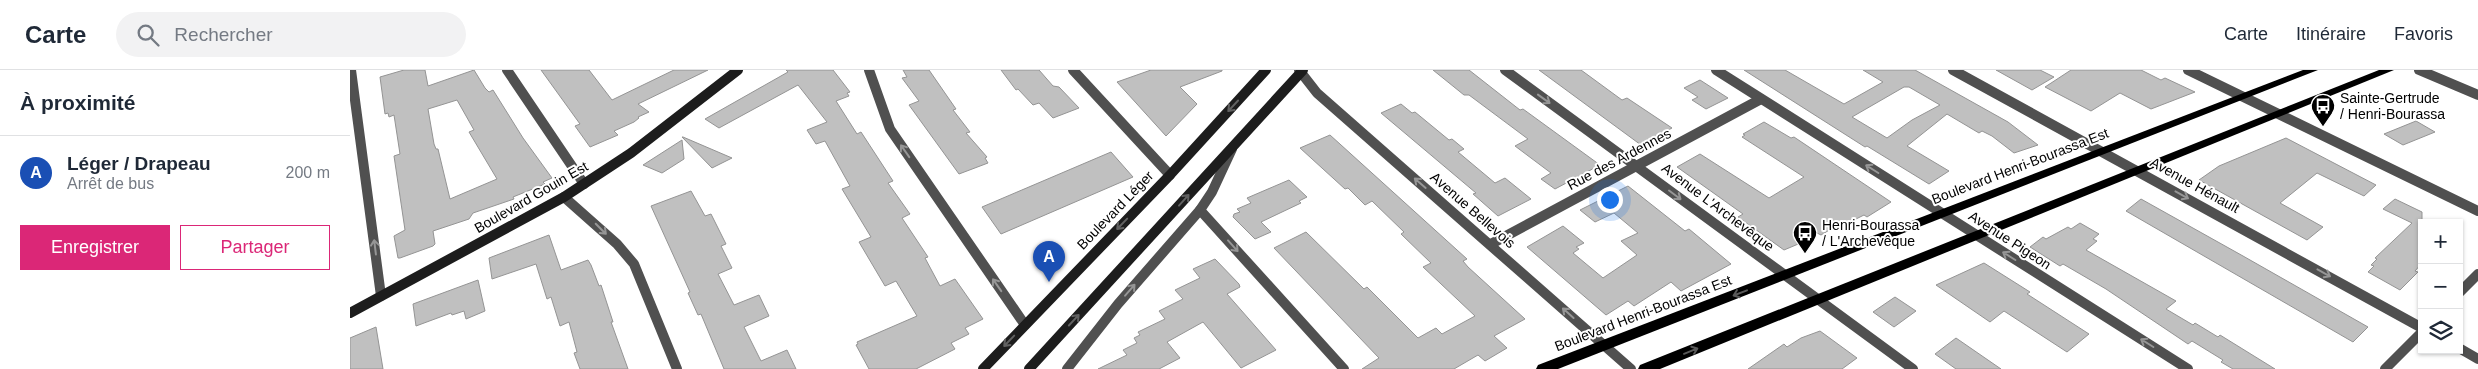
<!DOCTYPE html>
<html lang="fr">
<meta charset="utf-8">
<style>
:root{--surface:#fff;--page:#f2f2f3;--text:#1f2937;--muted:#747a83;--line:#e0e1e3;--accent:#db2777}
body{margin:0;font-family:Arial,sans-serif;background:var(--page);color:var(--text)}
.controls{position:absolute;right:15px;bottom:15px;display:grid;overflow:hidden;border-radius:0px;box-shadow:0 1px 4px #0004}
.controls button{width:45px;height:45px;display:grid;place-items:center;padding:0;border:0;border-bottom:1px solid var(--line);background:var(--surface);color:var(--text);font:25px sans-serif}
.you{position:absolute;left:1259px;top:129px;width:18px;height:18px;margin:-12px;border:4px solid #fff;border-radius:50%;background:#1a73e8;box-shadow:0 0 0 8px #1a73e833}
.badge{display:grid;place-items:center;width:32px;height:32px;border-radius:50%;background:var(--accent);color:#fff;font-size:16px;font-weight:700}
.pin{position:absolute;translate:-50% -41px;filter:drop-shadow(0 1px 2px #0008)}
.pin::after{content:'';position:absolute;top:26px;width:18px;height:15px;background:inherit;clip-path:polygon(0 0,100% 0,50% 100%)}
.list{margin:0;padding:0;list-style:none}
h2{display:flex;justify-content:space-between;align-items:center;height:65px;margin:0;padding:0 20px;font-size:21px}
h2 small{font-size:16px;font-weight:400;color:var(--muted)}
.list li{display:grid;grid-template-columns:32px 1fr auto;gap:15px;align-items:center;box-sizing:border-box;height:75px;padding:0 20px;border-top:1px solid var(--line)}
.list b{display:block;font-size:19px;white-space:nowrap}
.list p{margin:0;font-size:16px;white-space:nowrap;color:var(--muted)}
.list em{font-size:16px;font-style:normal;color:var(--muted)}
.actions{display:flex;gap:10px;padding:15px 20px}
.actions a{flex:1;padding:11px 0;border:1px solid var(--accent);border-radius:0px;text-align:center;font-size:18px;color:var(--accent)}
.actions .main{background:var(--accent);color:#fff}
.icon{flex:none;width:28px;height:28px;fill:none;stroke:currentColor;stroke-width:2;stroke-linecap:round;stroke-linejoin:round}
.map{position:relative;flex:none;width:2128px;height:299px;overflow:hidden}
header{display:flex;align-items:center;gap:30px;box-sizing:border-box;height:70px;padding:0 25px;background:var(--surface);border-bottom:1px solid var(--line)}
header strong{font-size:24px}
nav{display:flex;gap:28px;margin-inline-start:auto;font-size:18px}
.search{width:350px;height:45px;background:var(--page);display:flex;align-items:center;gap:12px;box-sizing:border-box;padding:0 18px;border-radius:28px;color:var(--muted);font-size:19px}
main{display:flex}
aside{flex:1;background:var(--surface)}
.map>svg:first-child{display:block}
.building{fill:#c0c0c0;stroke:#949494;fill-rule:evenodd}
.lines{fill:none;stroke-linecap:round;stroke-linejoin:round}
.street{stroke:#505050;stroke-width:10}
.secondary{stroke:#1d1d1d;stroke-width:10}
.primary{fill:#000;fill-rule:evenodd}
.oneway{stroke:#969696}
.oneway2{stroke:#616161}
.oneway3{stroke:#595959}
.labels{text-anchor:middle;stroke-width:4;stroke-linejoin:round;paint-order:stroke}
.poi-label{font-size:14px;fill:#000;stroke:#fff;text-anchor:start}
.street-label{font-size:14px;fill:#000;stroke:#fff}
</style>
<header>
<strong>Carte</strong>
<div class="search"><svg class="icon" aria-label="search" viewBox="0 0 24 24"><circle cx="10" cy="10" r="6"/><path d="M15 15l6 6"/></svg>Rechercher</div>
<nav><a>Carte</a><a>Itinéraire</a><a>Favoris</a></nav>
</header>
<main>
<aside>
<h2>À proximité<small></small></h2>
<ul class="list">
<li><span class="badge" style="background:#1a4fb4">A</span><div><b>Léger / Drapeau</b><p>Arrêt de bus</p></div><em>200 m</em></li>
</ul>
<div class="actions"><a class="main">Enregistrer</a><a>Partager</a></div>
</aside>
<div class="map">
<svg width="2128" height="299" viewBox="0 0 2128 299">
<rect width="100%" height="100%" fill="#fff"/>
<g class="building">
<path d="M54 0H75L78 16 124 0 135 18 139 22 143 20 173 68 202 108 193 112 195 114 163 127 164 129 123 143 119 149 83 161 85 174 83 176 50 188H48L44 166 55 160 44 86 50 84 44 45 39 47 38 43 35 44 30 7ZM107 30 124 60 119 62 147 109 100 129 88 79H86L84 74 78 39Z"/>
<polygon points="191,0 239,0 262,30 324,0 358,0 288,34 299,42 288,47 289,48 284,52 264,61 268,65 240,77 225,56 230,54"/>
<polygon points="436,0 483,0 500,22 497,23 499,26 486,31 507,64 511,62 543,111 538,113 560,144 552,148 578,187 575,188 590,216 605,209 633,249 615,258 619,264 601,273 605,279 566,299 519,299 506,275 508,274 507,272 567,246 546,211 535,216 509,172 521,167 492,119 500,116 475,71 466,74 457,60 477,52 448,15 369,58 355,49 438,2"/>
<polygon points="553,0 579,0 606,39 603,40 620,62 616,63 637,87 635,88 638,93 609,104 559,35 569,31 552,8 557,7"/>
<polygon points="651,0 689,0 703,16 709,17 729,38 703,48 689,33 683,35 668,19 666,20"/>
<polygon points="801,0 872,0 872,1 830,17 847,34 816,66 767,12"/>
<polygon points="1083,0 1119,0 1170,40 1173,39 1250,95 1205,119 1191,109 1201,103 1165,76 1178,69 1119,25 1114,25"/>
<polygon points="1189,0 1231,0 1272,30 1277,28 1322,58 1291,75"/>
<path d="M1394 0H1435L1494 34 1533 12 1513 0H1565L1658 52 1688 75 1664 83 1642 66 1632 61 1629 63 1597 44 1557 76 1599 101 1579 114 1517 76 1515 77ZM1554 17H1559L1590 35 1562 50 1537 68 1502 47Z"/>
<polygon points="1646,0 1690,0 1704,7 1682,20"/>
<polygon points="1721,0 1791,0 1811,10 1815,8 1845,22 1801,39 1770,23 1741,41 1695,17"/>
<polygon points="1350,10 1378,28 1356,39 1342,30 1348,27 1334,18"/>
<polygon points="1051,34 1062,43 1065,42 1099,70 1102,69 1114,79 1108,82 1145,113 1155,108 1181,129 1148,146 1123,124 1126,123 1031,43"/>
<polygon points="2066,51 2085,62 2053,75 2034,64"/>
<polygon points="1414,52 1441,68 1444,67 1541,132 1517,147 1514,145 1494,155 1491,153 1471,165 1467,163 1453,172 1434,180 1388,147 1393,144 1327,97 1350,84 1419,128 1454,107 1392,67 1395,65 1393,64"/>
<polygon points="980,65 1117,189 1113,191 1118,197 1175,249 1144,266 1157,278 1135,291 1128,285 1104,299 1012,299 1029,288 924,178 956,162 1014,219 1017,217 1068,268 1086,258 1092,264 1125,246 1073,197 1081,193 1051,164 1054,162 1022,131 1015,135 998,118 995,119 950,78"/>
<polygon points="332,67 333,67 382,88 362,98"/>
<polygon points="1936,68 2026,115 2014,126 1967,103 1930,133 1973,157 1957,170 1849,110 1869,96"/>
<polygon points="332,70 334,89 312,103 293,95"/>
<polygon points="761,82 783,107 651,164 632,137"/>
<polygon points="939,110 957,127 949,131 951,133 911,152 921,162 905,169 883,147 884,144 890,142 887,139 901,133 897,128"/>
<polygon points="1278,116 1335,161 1339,159 1381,194 1331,221 1321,212 1284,236 1278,231 1256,245 1177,177 1213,156 1234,173 1226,177 1229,179 1223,183 1253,208 1287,185 1271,171 1288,163 1264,143 1245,152 1230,140"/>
<polygon points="341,121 355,146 361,144 376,174 371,176 382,198 368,204 384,235 409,225 419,246 394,257 411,291 437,280 446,299 374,299 351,244 348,245 338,223 340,222 301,136"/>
<polygon points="1791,129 1893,186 2018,257 2003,272 1776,141"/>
<polygon points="2045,129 2072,142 2072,193 2065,201 2068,202 2050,220 2018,202 2024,196 2021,195 2027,189 2025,188 2062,153 2033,139"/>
<polygon points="1730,153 1749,164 1743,169 1747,171 1736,180 1826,231 1816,239 1843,255 1845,253 1868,267 1870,265 1925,299 1883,299 1871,292 1873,290 1842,271 1838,274 1756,219 1713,194 1710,196 1680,177 1693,167 1696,169 1718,157 1721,159"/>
<polygon points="199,165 211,200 238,190 241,195 249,216 251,215 263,252 261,252 278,299 230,299 224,283 227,282 219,252 210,256 201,227 197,229 186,194 142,209 139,188"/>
<polygon points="865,189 889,214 890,217 877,224 926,280 891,298 853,252 817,272 830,288 809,299 748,299 777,285 773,280 787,273 784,268 790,265 788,262 815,249 809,241 833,229 825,220 850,208 843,199"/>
<polygon points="1634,193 1680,222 1677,224 1739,264 1717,282 1654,241 1640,252 1586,215"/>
<polygon points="128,210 135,241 116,249 114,241 102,245 101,243 66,256 63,234"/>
<polygon points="1545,227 1566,241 1544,257 1523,242"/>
<polygon points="26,257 33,299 0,299 0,268"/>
<polygon points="1470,261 1507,288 1492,299 1398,299 1434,274 1437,277 1451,268"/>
<polygon points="1606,268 1651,299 1606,299 1585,284"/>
</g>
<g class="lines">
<g class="street">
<polyline points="1,0 31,226"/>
<polyline points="157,0 234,114"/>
<polyline points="519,0 540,59 675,255"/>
<polyline points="723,0 820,105"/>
<polyline points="949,0 967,23 1281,299"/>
<polyline points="1155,0 1563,299"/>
<polyline points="1366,0 1838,299"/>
<polyline points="1603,0 2072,258"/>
<polyline points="1838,0 2128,141"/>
<polyline points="2069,0 2128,25"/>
<polyline points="214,127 267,174 284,194 327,299"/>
<polyline points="850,140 994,299"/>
<polyline points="1141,174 1411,29"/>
<polyline points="2109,223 2128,204"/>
<polyline points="2109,278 2128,289"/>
<polyline points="717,299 768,234 850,140 862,122 882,79"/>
<polyline points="2035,299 2072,262"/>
</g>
<g class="secondary">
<polyline points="0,243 214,127 281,83 388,0"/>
<polyline points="633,299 820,105 916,0"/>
<polyline points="679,299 953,0"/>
</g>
<g class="primary">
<polygon points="1953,0 1968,0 1208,299 1186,299 1188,295"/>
<polygon points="2029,0 2044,0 1310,299 1288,299 1290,295"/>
</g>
</g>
<defs><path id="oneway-shaft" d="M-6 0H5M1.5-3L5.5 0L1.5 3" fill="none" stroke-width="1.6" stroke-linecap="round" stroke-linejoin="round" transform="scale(1.25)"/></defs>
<g class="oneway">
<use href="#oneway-shaft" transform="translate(1194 29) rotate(36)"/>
<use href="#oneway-shaft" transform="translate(555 81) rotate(-125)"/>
<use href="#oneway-shaft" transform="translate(1522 99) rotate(-148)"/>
<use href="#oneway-shaft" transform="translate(1070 113) rotate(-139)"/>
<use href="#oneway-shaft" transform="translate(1325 125) rotate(37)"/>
<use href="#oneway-shaft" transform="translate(1832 125) rotate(29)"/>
<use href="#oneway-shaft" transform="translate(251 159) rotate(45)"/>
<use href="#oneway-shaft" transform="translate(883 176) rotate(48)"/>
<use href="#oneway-shaft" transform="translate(25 177) rotate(-97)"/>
<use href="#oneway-shaft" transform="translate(1659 186) rotate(-148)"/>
<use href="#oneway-shaft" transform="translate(1974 203) rotate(29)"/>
<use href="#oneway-shaft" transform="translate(647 215) rotate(-125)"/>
<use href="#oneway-shaft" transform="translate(780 220) rotate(-49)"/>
<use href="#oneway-shaft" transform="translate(1218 243) rotate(-138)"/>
<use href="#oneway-shaft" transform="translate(1797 273) rotate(-148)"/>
</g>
<g class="oneway2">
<use href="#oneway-shaft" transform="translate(883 36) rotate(133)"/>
<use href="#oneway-shaft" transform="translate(834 130) rotate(-48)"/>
<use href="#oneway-shaft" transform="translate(772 154) rotate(134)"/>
<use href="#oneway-shaft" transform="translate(724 250) rotate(-47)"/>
<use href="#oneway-shaft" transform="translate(659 271) rotate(134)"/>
</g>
<g class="oneway3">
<use href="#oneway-shaft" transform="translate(1390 223) rotate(159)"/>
<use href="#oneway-shaft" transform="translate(1341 281) rotate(-22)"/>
</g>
<defs>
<g id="bus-pin" transform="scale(1.25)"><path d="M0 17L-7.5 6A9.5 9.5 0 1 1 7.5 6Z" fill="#000" stroke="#fff"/><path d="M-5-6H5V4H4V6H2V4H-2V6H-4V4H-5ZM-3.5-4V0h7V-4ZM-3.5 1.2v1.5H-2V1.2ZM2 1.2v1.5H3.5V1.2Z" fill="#fff"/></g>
</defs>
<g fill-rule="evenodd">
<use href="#bus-pin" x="1973" y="36"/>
<use href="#bus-pin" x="1455" y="163"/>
</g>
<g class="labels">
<g class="poi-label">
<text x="1990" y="33">Sainte-Gertrude<tspan x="1990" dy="16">/ Henri-Bourassa</tspan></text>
<text x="1472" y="160">Henri-Bourassa<tspan x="1472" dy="16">/ L'Archevêque</tspan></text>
</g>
<g class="street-label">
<text transform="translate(1269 89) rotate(-28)" y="5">Rue des Ardennes</text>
<text transform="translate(1670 96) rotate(-21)" y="5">Boulevard Henri-Bourassa Est</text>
<text transform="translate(1845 115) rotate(29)" y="5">Avenue Hénault</text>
<text transform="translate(181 127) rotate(-30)" y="5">Boulevard Gouin Est</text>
<text transform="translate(1368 137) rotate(37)" y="5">Avenue L'Archevêque</text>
<text transform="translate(765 140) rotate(-46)" y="5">Boulevard Léger</text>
<text transform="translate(1123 140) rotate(41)" y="5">Avenue Bellevois</text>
<text transform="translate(1660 170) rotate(33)" y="5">Avenue Pigeon</text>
<text transform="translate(1293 243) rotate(-21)" y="5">Boulevard Henri-Bourassa Est</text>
</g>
</g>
</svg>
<div class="controls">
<button>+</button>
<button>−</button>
<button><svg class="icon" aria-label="layers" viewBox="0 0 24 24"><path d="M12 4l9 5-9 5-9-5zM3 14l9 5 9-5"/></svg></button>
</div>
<div class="you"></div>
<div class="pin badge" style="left:699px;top:212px;background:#1a4fb4">A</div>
</div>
</main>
